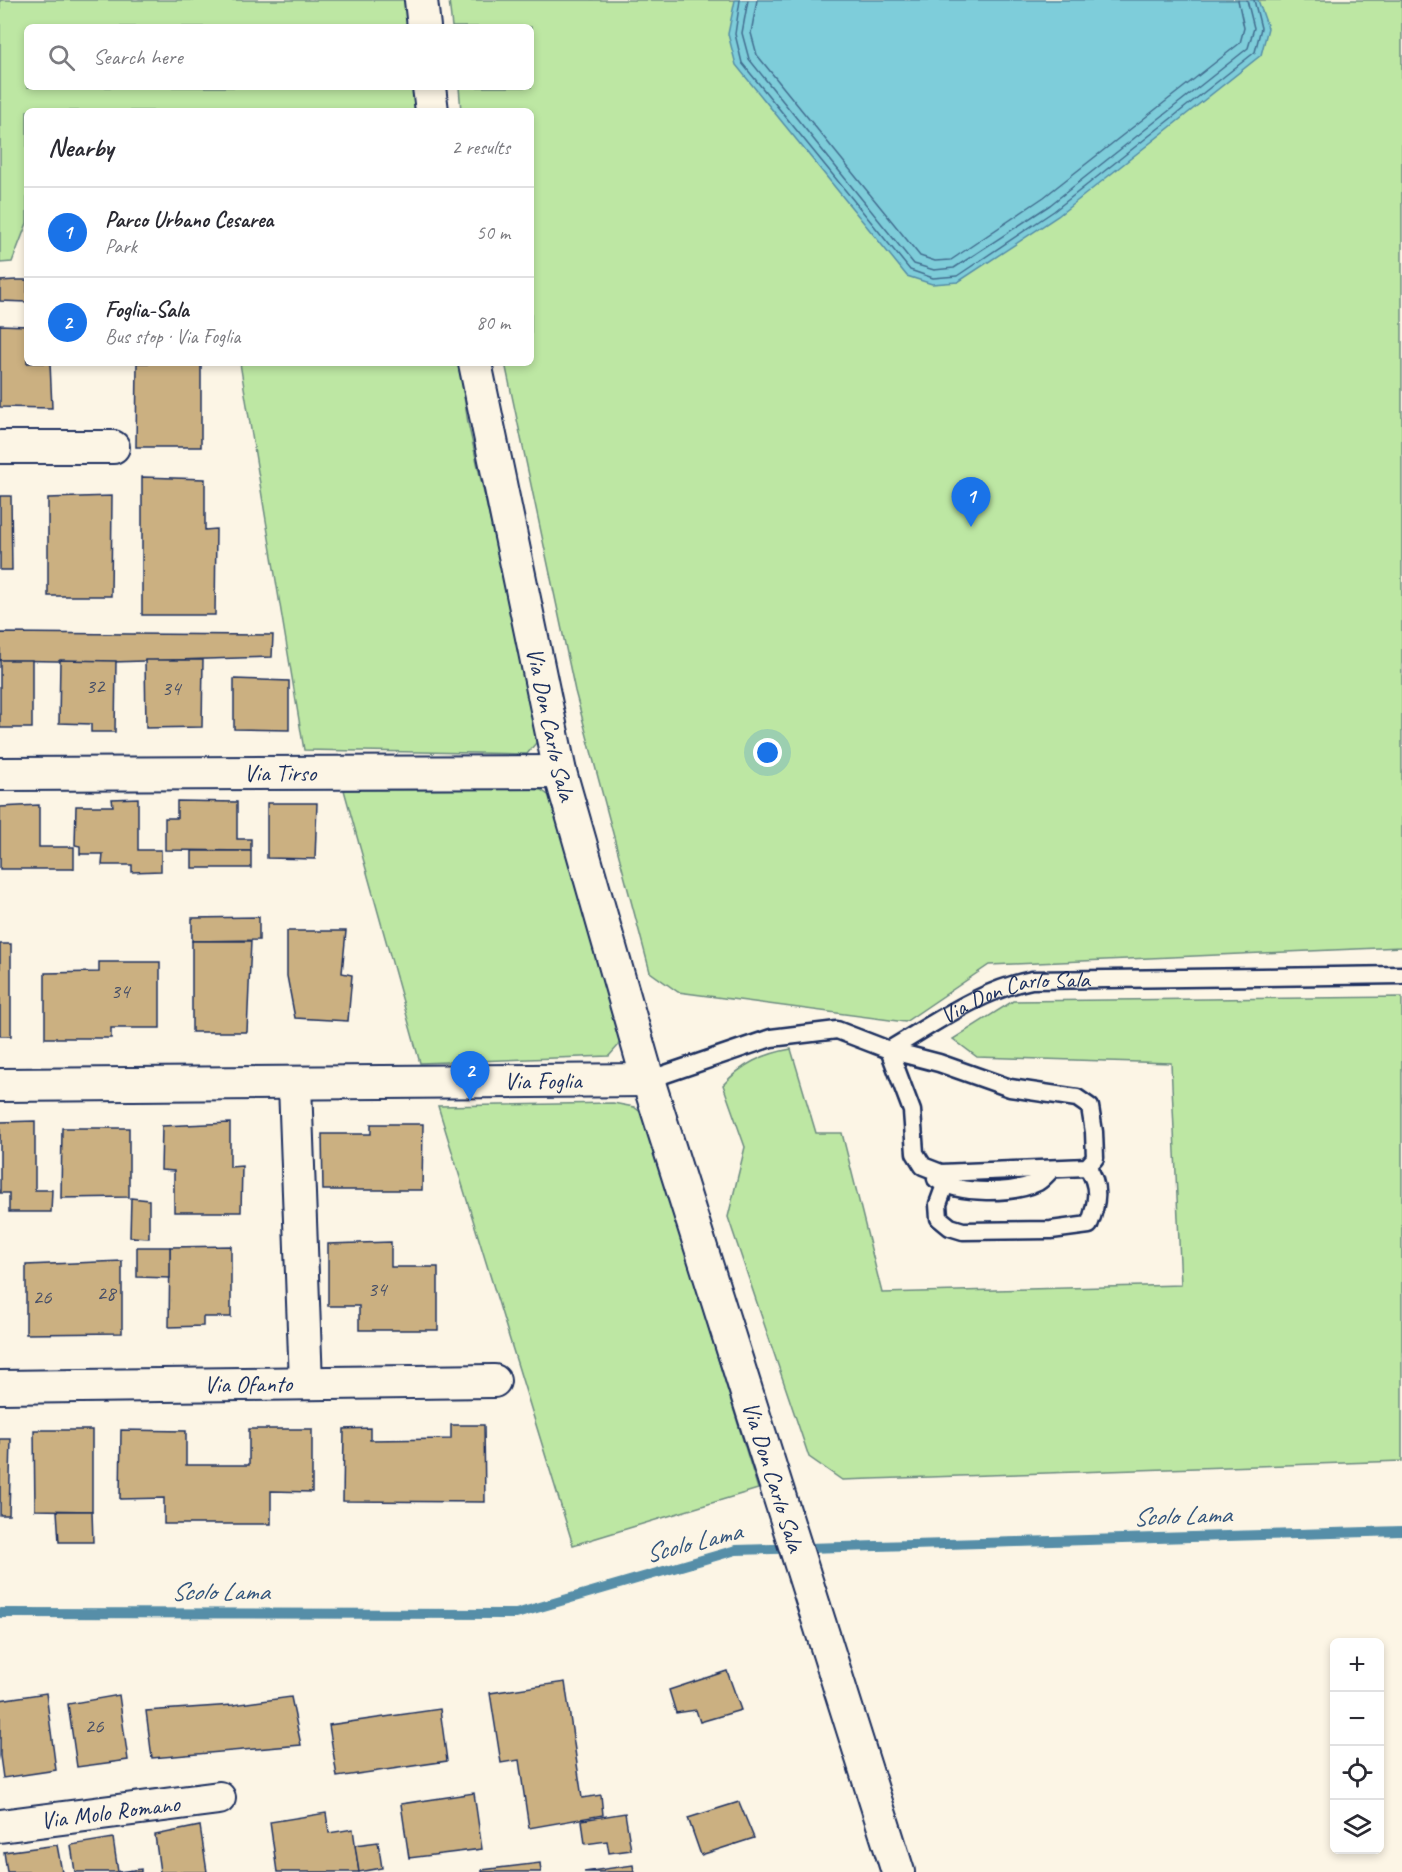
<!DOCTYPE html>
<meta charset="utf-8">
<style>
:root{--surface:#fff;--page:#f2f2f3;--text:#2b2b33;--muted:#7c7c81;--line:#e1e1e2;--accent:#1a73e8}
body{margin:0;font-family:Caveat,sans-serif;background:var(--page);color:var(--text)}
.controls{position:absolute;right:18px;bottom:18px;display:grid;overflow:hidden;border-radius:9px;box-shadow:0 3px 9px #0003}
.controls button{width:54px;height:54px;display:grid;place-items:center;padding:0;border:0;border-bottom:2px solid var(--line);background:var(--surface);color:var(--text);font:30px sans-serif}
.you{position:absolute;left:768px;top:753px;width:21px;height:21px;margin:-15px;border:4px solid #fff;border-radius:50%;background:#1a73e8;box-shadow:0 0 0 9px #1a73e833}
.badge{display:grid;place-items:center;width:39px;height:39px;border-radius:50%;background:var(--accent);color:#fff;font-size:20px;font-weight:700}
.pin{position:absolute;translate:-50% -50px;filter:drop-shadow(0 2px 3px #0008)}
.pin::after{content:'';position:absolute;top:32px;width:21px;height:18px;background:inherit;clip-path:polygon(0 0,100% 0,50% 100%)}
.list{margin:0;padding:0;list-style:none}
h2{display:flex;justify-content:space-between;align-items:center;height:78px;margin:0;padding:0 24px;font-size:26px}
h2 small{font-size:20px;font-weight:400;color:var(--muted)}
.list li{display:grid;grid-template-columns:39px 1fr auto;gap:18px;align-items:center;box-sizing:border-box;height:90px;padding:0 24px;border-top:2px solid var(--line)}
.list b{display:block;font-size:22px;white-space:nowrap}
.list p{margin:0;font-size:20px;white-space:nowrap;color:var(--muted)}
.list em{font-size:20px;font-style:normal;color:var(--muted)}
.icon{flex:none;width:33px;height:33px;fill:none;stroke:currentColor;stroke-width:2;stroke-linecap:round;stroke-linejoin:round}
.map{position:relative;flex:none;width:1402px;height:1872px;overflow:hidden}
.search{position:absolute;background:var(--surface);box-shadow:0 3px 9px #0003;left:24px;top:24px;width:510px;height:66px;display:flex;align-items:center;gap:15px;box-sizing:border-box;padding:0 21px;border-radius:9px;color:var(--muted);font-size:22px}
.panel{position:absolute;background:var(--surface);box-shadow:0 3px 9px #0003;left:24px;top:108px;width:510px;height:258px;border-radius:9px}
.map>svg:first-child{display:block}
.green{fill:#bde7a3;stroke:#6c8b80;stroke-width:1.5}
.water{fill:#7ecdda;stroke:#568ea8;stroke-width:1.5}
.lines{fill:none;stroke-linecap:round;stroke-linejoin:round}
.shore{stroke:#436e90;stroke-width:1.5}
.stream{stroke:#568ea8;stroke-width:10}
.building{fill:#cbb081;stroke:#1b2f5e;stroke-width:1.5}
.lane-casing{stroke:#1b2f5e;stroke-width:21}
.street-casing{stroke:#1b2f5e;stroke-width:36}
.lane{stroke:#fcf5e5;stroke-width:16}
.street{stroke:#fcf5e5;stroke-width:32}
.labels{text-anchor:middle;stroke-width:6;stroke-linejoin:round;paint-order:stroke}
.number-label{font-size:21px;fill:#474f67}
.street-label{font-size:24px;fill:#1b2f5e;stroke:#fcf5e5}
.water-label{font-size:26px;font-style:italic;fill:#34567d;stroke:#fcf5e5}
</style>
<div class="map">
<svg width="1402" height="1872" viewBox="0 0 1402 1872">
<rect width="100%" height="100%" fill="#fcf5e5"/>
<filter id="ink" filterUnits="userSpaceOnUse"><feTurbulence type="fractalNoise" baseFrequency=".0167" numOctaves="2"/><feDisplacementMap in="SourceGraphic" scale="12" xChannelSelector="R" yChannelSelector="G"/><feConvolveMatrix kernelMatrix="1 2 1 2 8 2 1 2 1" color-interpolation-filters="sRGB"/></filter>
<g filter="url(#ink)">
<g class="green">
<polygon points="0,0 406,0 410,27 27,27 27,87 419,87 423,111 27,111 27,223 12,262 0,263"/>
<polygon points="449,0 1402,0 1402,947 989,965 905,1022 678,992 650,972 575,691 505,363 531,363 531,111 461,111 459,87 531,87 531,27 452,27"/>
<polygon points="240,363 459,363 468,423 538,730 536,743 527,754 304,750"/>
<polygon points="529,789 541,790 551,797 621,1035 618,1046 609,1056 420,1063 344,790"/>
<path d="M1402 997V1461L842 1480 809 1457 728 1217 745 1147 723 1085C742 1064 763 1054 791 1049L816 1133H842L882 1293 1181 1285 1171 1063 977 1057 953 1039 1013 1001Z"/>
<polygon points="613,1103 634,1107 643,1114 758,1489 573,1545 438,1106"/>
</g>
<polygon class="water" points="735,0 1258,0 1268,28 1261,55 1058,216 958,282 932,284 907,276 736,65 728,34"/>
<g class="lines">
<g class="shore">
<polyline points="740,0 735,34 742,63 910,270 933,278 957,276 1054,211 1255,52 1261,28 1254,0"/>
<polyline points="748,0 742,33 749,59 914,264 934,270 954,268 1050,205 1248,48 1254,28 1247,0"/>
<polyline points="757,0 751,33 757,55 920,256 935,261 951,260 1044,197 1240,43 1244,28 1238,0"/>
</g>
<polyline class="stream" points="0,1613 516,1614 736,1550 1402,1531"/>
</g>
<g class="building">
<polygon points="16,280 27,280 27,302 0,301 0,281"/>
<polygon points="0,325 27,326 27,363 50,363 52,408 0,407"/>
<polygon points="137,363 201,363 201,447 136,447"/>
<polygon points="142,477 205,479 205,530 216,529 215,615 142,615"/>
<polygon points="0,496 11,496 12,570 0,570"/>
<polygon points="112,496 111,596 48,596 48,498"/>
<polygon points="0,633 273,635 272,657 112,662 0,660"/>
<rect x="0" y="660" width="32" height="68"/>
<polygon points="60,660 116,661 115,732 91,732 91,724 59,723"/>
<polygon points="145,660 203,660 202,727 146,728"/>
<polygon points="234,679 289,681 289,730 234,729"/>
<polygon points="138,798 138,850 161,850 161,871 132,872 132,865 102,865 103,854 80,854 80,846 75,845 76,806 113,806 112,799"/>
<polygon points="177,801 237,802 237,839 251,839 251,851 165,850 165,818 177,818"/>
<polygon points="267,803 317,803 315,859 267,858"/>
<polygon points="39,805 39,847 74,847 74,869 0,869 0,807"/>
<rect x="192" y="851" width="59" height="17"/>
<polygon points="259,917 259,940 192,941 192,918"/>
<polygon points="287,931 346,931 342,973 352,975 348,1021 295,1018 287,976"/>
<polygon points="192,941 251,941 247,1032 192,1032"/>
<rect x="0" y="944" width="11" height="92"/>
<polygon points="99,962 160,962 160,1028 111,1028 111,1038 45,1038 45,973 99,972"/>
<polygon points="35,1121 35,1190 52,1190 51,1212 9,1212 9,1193 0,1193 0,1122"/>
<polygon points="230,1123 230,1167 242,1166 241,1212 174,1212 174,1171 161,1170 162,1126"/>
<polygon points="371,1124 423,1124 422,1190 323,1190 322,1134 371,1134"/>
<polygon points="62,1128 129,1128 129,1197 61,1198"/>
<polygon points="131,1198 149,1200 149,1238 130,1237"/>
<polygon points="391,1242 391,1267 438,1267 438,1330 359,1330 359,1306 328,1306 328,1244"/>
<polygon points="231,1246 231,1317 203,1317 203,1326 169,1327 170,1247"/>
<polygon points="137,1247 170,1247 170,1278 137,1277"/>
<polygon points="122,1261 122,1333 26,1334 26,1265"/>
<polygon points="451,1425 484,1425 485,1502 343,1501 344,1429 370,1428 370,1440 451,1439"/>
<polygon points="249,1429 312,1429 312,1492 271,1491 271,1524 164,1524 164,1498 120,1499 121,1430 186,1431 186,1465 249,1465"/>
<polygon points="34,1430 92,1430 92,1511 35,1510"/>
<polygon points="0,1439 11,1439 9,1515 0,1515"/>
<polygon points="57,1511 92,1511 93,1542 59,1542"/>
<polygon points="727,1671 741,1710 700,1722 696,1710 676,1713 669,1690"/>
<polygon points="565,1682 582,1798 601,1795 603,1815 529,1828 519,1760 501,1763 490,1693"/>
<polygon points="46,1693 56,1770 3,1778 0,1756 0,1700"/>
<polygon points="119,1695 128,1760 77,1767 68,1704"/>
<polygon points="291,1697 301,1745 152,1758 146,1711 233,1705"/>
<polygon points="440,1709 447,1761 337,1777 329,1725"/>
<polygon points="474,1793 482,1849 409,1858 401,1804"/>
<polygon points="739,1802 754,1838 701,1855 688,1818"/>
<polygon points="326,1813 329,1833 353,1829 359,1872 277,1872 270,1822"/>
<polygon points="625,1813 631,1850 609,1853 607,1841 585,1844 582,1820"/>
<polygon points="200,1826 207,1872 160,1872 155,1835"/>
<polygon points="113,1838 118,1872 141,1869 141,1872 75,1872 71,1845"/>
<polygon points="378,1842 382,1868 359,1872 355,1845"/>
<polygon points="57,1845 62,1872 7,1872 4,1852"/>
<polygon points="540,1863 541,1872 482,1872 482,1870"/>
<polygon points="633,1865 634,1872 584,1872"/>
</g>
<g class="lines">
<g class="lane-casing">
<g id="lane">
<polygon points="889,1050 939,1063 1010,1088 1077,1098 1090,1107 1094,1132 1095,1158 1087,1167 941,1173 923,1166 915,1153 912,1111"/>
<path id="s1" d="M648 1080 771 1038 837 1030 889 1050C935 1023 980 990 1032 980L1402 975"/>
<path d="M936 1179C959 1195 1013 1194 1038 1182 1043 1179 1047 1174 1052 1169"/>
<path d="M945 1185 938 1204 939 1218 950 1227 963 1231 1051 1230 1089 1225C1097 1204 1101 1186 1087 1167"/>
</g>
</g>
<g class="street-casing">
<g id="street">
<polyline points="421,0 424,27"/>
<polyline points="429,87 432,111"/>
<path id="s2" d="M475 363 560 772 648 1080 898 1872"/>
<polyline points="0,447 113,447"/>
<path id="s3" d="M0 774 560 772"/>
<path id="s4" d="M0 1085 648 1080"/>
<polyline points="295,1085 306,1383"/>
<path id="s5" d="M0 1387 494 1381"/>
<path id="s6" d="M0 1826 219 1798"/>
</g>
</g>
<use href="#lane" class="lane"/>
<use href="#street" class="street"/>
</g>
</g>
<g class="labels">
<g class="number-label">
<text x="95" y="693">32</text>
<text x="171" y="695">34</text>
<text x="120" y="998">34</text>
<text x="377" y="1296">34</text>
<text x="106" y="1300">28</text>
<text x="42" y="1304">26</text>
<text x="94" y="1733">26</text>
</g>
<g class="street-label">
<text dy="8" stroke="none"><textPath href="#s2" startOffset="369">Via Don Carlo Sala</textPath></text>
<text dy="8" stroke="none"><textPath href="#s3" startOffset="280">Via Tirso</textPath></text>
<text dy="8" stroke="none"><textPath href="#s1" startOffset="392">Via Don Carlo Sala</textPath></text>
<text dy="8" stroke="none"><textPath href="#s4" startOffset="543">Via Foglia</textPath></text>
<text dy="8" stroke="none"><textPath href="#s5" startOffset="248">Via Ofanto</textPath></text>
<text dy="8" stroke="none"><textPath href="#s2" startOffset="1154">Via Don Carlo Sala</textPath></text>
<text dy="8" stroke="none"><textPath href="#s6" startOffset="111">Via Molo Romano</textPath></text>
</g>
<g class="water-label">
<text transform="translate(1182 1515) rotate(-2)" y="9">Scolo Lama</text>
<text transform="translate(693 1542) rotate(-14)" y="9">Scolo Lama</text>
<text x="220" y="1600">Scolo Lama</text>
</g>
</g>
</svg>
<div class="controls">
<button>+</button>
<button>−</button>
<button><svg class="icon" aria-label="locate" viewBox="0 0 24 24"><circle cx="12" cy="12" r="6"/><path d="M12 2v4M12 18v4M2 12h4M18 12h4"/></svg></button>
<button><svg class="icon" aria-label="layers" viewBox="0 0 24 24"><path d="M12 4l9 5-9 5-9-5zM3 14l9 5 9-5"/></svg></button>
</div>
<div class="you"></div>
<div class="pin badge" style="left:971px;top:527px">1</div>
<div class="pin badge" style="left:470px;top:1101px">2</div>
<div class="search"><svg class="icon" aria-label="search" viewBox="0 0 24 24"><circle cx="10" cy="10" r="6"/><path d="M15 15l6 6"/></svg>Search here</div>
<section class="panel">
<h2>Nearby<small>2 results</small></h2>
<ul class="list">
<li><span class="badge">1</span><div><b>Parco Urbano Cesarea</b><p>Park</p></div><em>50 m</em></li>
<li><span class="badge">2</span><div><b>Foglia-Sala</b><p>Bus stop · Via Foglia</p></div><em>80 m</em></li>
</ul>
</section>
</div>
